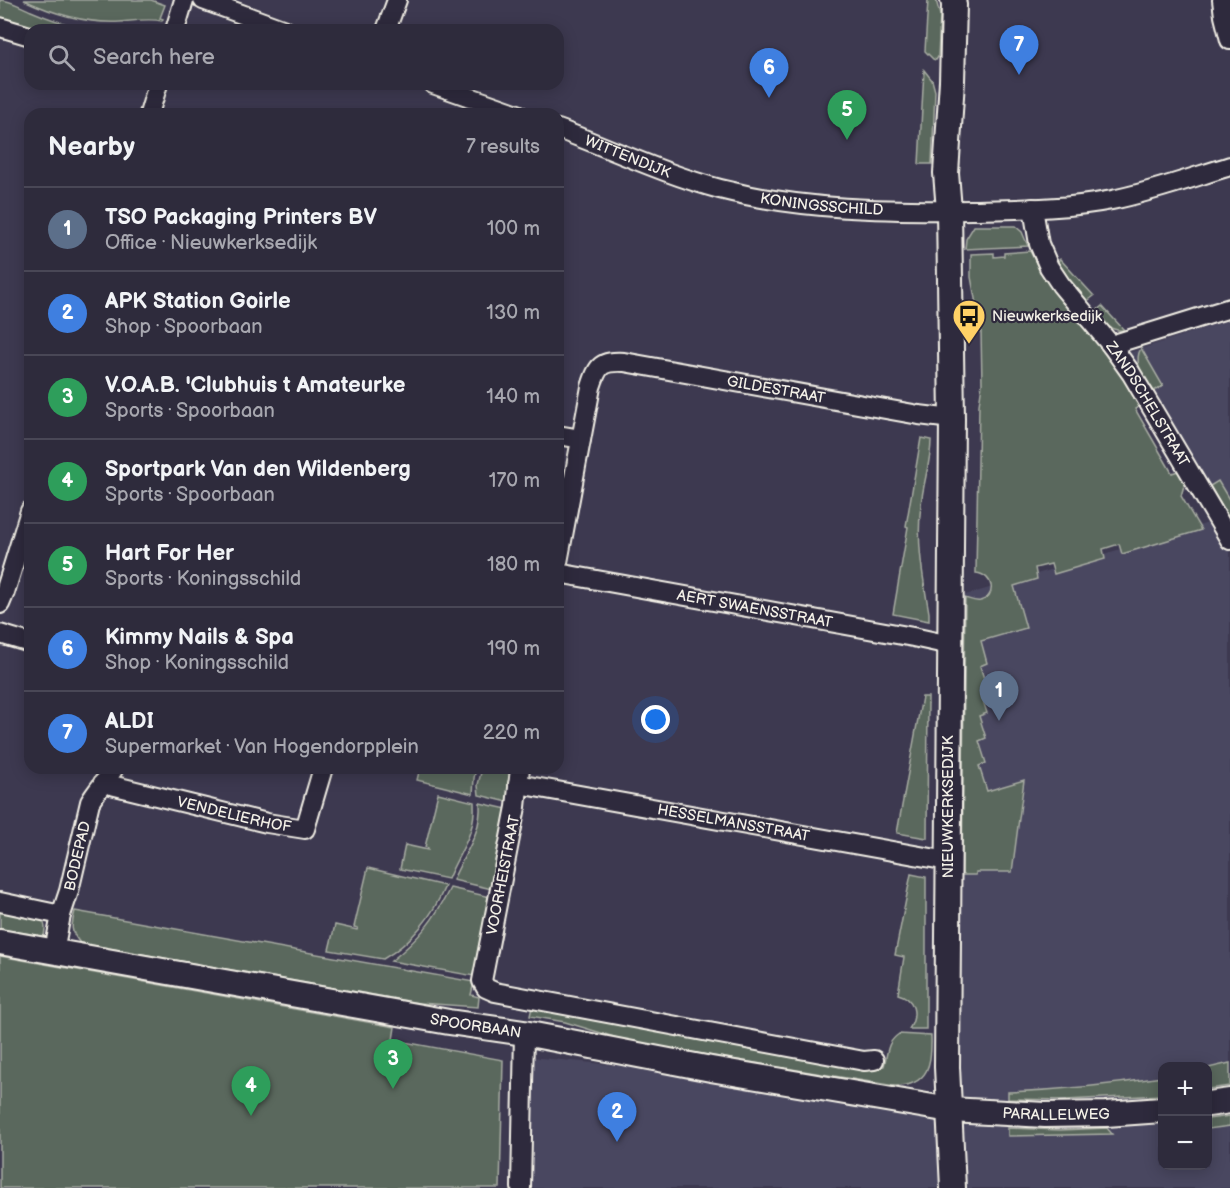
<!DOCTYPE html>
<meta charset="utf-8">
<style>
:root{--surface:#2e2b3c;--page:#3a3747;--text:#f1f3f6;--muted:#a7a7af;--line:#494756;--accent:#ffd166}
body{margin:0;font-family:"Balsamiq Sans",sans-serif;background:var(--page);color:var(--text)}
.controls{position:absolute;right:18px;bottom:18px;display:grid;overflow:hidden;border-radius:12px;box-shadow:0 3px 15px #0003}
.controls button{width:54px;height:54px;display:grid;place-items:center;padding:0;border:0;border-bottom:2px solid var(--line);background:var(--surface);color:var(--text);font:30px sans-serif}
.you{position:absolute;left:656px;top:720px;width:21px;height:21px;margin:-15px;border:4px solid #fff;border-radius:50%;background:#1a73e8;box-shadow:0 0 0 9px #1a73e833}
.badge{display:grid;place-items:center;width:39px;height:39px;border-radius:50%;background:var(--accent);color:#fff;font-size:20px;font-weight:700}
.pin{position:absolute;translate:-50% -50px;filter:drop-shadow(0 2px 3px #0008)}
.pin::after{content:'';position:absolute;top:32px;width:21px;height:18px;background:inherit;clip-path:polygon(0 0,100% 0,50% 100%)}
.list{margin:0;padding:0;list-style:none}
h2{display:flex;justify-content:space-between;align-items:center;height:78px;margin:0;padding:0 24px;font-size:26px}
h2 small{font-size:20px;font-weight:400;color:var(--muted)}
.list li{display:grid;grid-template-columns:39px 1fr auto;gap:18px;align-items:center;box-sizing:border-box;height:84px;padding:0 24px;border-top:2px solid var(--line)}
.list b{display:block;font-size:22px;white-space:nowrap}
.list p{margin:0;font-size:20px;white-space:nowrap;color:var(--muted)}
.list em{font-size:20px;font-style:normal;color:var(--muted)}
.icon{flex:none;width:33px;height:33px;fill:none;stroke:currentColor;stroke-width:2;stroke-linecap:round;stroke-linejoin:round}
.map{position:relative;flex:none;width:1230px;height:1188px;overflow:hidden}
.search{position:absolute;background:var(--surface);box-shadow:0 3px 15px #0003;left:24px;top:24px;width:540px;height:66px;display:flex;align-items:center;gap:15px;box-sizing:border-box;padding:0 21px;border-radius:18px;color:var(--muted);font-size:22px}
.panel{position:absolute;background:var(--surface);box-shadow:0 3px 15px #0003;left:24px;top:108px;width:540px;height:666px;border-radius:18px}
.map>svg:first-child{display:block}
.built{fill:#4a4760;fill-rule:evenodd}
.green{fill:#5a675d;stroke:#a7aca2;stroke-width:1.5}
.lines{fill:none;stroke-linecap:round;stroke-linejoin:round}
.street-casing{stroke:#f4f1e8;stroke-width:22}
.secondary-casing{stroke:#f4f1e8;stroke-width:28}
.street{stroke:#2f2a3d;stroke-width:18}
.secondary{stroke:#2f2a3d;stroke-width:24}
.labels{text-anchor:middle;stroke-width:4.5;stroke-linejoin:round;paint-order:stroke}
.street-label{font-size:15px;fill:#f4f1e8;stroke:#2f2a3d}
.poi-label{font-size:15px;fill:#f4f1e8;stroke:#2f2a3d;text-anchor:start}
</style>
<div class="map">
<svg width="1230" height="1188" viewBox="0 0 1230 1188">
<rect width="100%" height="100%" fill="#3d3950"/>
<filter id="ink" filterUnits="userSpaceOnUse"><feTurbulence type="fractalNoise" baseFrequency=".0167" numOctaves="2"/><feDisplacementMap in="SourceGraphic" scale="12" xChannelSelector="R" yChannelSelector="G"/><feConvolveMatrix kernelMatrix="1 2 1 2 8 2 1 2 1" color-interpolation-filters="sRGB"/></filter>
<g filter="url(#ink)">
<path class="built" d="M1230 320V1188H527L530 1057 949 1097 959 597 1215 521 1119 356ZM1162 1066H1208V1166H1162Z"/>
<g class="green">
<path d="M0 0C10 0 21 7 31 11 45 17 60 23 75 26 104 33 132 25 160 28L159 30H44L0 17Z"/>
<path d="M24 0H151L165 5 160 18 163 19 162 21C148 18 134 21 120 22 86 24 54 14 24 0Z"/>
<polygon points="928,0 936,0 940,15 938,57 936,60 933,59 925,51"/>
<polygon points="924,70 932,80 935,91 932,164 919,164"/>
<polygon points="974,226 1015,226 1022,232 1028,246 965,249 966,239"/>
<path d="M1030 251 1043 276 1057 296 1116 366 1140 406 1135 409 1172 473 1178 471 1185 482 1181 496 1201 530 1122 554 1119 544 1103 549 1105 559 1054 574 1051 564 1035 568 1037 579 1014 586 1026 628 981 641 987 663 980 666 987 688 980 691 987 713 979 716 986 738 979 741 986 763 979 766 987 791 1024 780 1012 872H976V875H962L965 598C969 599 975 602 980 601 997 597 994 575 976 573L979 405 982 384 981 331 971 277V254L994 253V257L1004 256V253Z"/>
<polygon points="1060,259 1094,296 1086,302 1070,281 1057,262"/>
<path d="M1102 306 1124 330C1109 332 1103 321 1095 312Z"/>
<path d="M1141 348 1163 386 1154 391C1145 377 1132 365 1141 348Z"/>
<path d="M921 438 931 440C931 462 923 483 921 505 916 541 923 577 929 613V621L893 614 908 527 906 526Z"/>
<polygon points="1218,481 1230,501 1230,518 1226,514 1210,486"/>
<polygon points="922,697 928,697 927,838 897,833"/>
<polygon points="420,768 476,768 474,778 473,794 417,780"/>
<polygon points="482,768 511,768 508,802 479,795 478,785"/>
<path d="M438 793 474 802C476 835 459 851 448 879L400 869 405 845 428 850V848L425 847Z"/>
<path d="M480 803 507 809 492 889 453 880C464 853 482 834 480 803Z"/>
<path d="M368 868 445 886C433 916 411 943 383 959L329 950 335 925 357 930 358 928 354 927Z"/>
<path d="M911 874 926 877V1029H909C918 1015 915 998 898 994L904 957 895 955Z"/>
<path d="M450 888 490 897 474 976 391 961C419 939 435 919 450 888Z"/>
<path d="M0 911 43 921C46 927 45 930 44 936L0 929Z"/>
<path d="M75 911 474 982 471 995 479 997 478 1007 419 1003 80 943C70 931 71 926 75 911Z"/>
<polygon points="0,956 395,1027 393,1040 503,1060 500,1188 0,1188"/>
<path d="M532 1007 878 1068 884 1066C888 1052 886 1043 899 1034L931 1036C932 1063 929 1086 895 1086L634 1043 565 1022 530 1016Z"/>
<polygon points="1230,1063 1230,1086 1208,1089 1208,1068"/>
<path d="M1162 1077V1095L1066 1100 1008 1099V1092C1060 1090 1111 1085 1162 1077Z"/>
<polygon points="1230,1116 1230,1126 1208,1129 1208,1119"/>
<polygon points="1008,1128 1060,1130 1107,1128 1112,1134 1008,1136"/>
</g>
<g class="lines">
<g class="street-casing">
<g id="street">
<polyline points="203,0 285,30"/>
<polyline points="1222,0 1224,16 1230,40"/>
<polyline points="0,27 30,36"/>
<polyline points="175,30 184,0"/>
<polyline points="386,30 397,0"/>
<polyline points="433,84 518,114"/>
<polyline points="149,114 158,84"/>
<path id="s1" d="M558 129C612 149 664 174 720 189 802 210 887 211 972 210 1019 209 1066 209 1112 200 1152 192 1191 178 1230 166"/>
<path id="s2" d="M1033 208 1039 244 1049 267 1061 285 1111 345 1131 373 1230 540"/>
<polyline points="1111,345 1230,308"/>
<polyline points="558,435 581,439"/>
<path id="s3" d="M558 562 591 387C598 365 601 361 624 362L919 415 952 419"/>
<path id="s4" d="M558 573 913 637 950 645"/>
<polyline points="0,604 5,592 30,511"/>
<polyline points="0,634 30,643"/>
<polyline points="520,768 516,807 482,981 486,988 495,992 864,1061 874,1060"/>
<path id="s5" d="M103 783 267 823 305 829 323 768"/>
<path id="s6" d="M518 784 948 861"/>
<polyline points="0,902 61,915"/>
<path id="s7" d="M54 951 61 915 69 891 90 802C97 790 107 780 114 768"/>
<polyline points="521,1188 524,1033"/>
</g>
</g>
<g class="secondary-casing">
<g id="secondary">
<polyline points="953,0 954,5 952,81 946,173 949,210 952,419 947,1067 953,1188"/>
<path id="s8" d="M0 942 449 1022 524 1033 711 1069 950 1110 1045 1115 1106 1114 1162 1110"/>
<polyline points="1208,1104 1230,1101"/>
</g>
</g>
<use href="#street" class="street"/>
<use href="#secondary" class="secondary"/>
</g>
</g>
<defs>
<g id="bus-pin" transform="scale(1.725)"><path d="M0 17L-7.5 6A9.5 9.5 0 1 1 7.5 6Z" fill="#ffd166" stroke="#2f2a3d"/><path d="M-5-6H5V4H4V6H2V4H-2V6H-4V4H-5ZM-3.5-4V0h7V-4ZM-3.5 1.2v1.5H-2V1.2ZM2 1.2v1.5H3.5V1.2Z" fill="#111"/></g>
</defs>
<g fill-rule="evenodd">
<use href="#bus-pin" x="969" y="316"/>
</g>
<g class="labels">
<g class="street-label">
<text dy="5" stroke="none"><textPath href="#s1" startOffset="75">WITTENDIJK</textPath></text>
<text dy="5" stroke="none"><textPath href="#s1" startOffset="276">KONINGSSCHILD</textPath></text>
<text dy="5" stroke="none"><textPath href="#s3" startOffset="380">GILDESTRAAT</textPath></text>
<text dy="5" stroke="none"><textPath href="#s2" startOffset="231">ZANDSCHELSTRAAT</textPath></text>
<text dy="5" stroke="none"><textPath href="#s4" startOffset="200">AERT SWAENSSTRAAT</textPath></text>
<text transform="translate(948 807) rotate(-90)" y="5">NIEUWKERKSEDIJK</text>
<text dy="5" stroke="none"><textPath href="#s5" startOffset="135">VENDELIERHOF</textPath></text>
<text dy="5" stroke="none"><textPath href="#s6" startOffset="219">HESSELMANSSTRAAT</textPath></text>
<text dy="5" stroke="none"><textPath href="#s7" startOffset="98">BODEPAD</textPath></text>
<text transform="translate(503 875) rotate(-79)" y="5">VOORHEISTRAAT</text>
<text dy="5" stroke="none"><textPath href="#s8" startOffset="483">SPOORBAAN</textPath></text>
<text dy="5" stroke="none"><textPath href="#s8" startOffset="1071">PARALLELWEG</textPath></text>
</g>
<g class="poi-label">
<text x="992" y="321">Nieuwkerksedijk</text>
</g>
</g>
</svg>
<div class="controls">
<button>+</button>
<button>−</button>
</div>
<div class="you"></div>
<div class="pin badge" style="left:999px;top:721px;background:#5c6f8a">1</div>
<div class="pin badge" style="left:617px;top:1142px;background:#3f7fe0">2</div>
<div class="pin badge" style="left:393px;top:1089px;background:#2e9e5b">3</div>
<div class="pin badge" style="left:251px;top:1116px;background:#2e9e5b">4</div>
<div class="pin badge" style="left:847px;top:140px;background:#2e9e5b">5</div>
<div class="pin badge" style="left:769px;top:98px;background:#3f7fe0">6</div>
<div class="pin badge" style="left:1019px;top:75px;background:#3f7fe0">7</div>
<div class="search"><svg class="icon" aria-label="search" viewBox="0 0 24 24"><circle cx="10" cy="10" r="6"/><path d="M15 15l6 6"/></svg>Search here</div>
<section class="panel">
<h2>Nearby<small>7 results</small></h2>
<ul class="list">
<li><span class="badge" style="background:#5c6f8a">1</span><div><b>TSO Packaging Printers BV</b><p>Office · Nieuwkerksedijk</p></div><em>100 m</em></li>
<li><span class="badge" style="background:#3f7fe0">2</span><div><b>APK Station Goirle</b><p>Shop · Spoorbaan</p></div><em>130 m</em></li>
<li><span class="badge" style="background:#2e9e5b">3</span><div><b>V.O.A.B. 'Clubhuis t Amateurke</b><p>Sports · Spoorbaan</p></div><em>140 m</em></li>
<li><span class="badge" style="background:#2e9e5b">4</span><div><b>Sportpark Van den Wildenberg</b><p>Sports · Spoorbaan</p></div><em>170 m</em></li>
<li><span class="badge" style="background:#2e9e5b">5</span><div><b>Hart For Her</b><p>Sports · Koningsschild</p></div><em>180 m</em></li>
<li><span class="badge" style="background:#3f7fe0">6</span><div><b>Kimmy Nails &amp; Spa</b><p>Shop · Koningsschild</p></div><em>190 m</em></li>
<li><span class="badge" style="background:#3f7fe0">7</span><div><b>ALDI</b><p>Supermarket · Van Hogendorpplein</p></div><em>220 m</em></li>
</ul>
</section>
</div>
